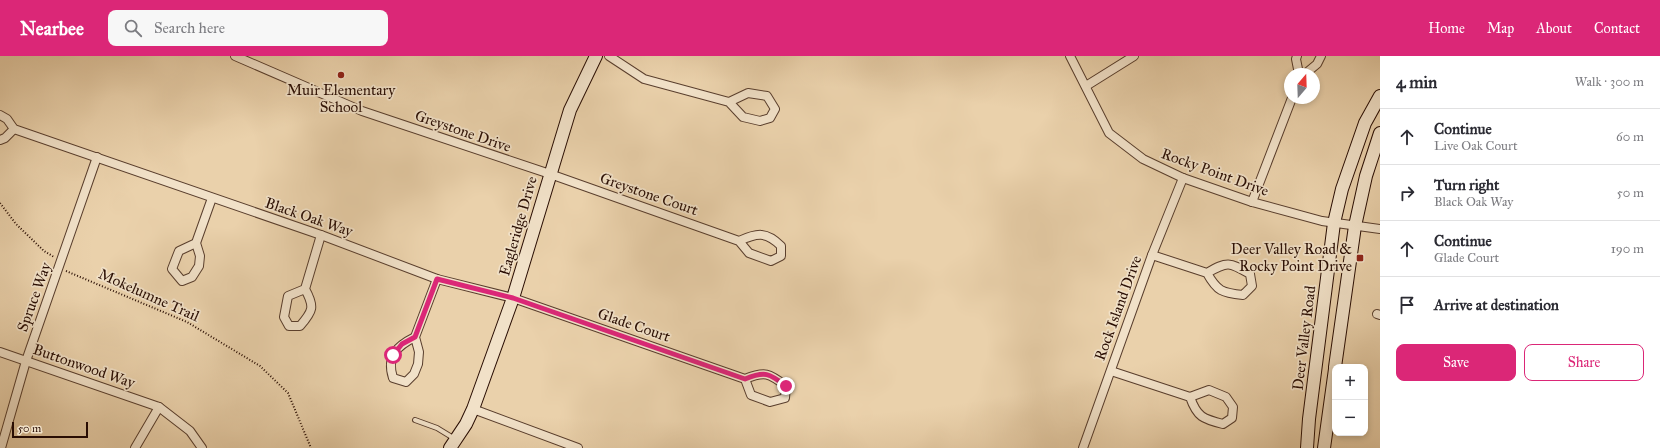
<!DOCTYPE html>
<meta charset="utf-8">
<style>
:root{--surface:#fff;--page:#f7f7f7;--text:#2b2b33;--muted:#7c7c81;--line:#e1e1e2;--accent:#db2777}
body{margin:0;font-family:"IM FELL Great Primer",serif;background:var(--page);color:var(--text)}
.controls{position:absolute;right:12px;bottom:12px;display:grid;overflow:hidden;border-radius:8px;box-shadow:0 2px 6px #0003}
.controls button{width:36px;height:36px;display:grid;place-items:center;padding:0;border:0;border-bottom:1px solid var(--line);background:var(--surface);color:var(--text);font:20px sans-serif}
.compass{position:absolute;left:1284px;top:12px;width:36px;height:36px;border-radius:50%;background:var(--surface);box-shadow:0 2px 6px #0003;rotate:19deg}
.scale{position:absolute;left:12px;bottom:10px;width:76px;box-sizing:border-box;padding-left:4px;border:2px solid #290d03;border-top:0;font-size:11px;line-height:14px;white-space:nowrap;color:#290d03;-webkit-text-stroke:3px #f1e1c8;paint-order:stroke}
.stop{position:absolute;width:12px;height:12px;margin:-9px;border:3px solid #db2777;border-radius:50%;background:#fff}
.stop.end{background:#db2777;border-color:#fff;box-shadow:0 1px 4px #0008}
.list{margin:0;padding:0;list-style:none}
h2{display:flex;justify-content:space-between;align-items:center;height:52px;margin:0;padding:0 16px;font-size:17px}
h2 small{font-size:13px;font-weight:400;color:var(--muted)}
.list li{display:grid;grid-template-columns:26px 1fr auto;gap:12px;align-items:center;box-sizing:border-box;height:56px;padding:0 16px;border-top:1px solid var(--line)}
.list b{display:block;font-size:15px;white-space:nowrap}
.list p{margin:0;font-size:13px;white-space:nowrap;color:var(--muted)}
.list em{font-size:13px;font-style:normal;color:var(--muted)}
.actions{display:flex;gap:8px;padding:12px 16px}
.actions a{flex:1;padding:9px 0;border:1px solid var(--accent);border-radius:8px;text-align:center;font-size:14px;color:var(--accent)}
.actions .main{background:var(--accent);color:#fff}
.icon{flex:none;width:22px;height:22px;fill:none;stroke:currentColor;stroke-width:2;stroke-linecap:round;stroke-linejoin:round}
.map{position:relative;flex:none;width:1380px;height:392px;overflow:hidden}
header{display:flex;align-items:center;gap:24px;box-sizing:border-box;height:56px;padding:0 20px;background:var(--accent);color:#fff}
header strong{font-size:19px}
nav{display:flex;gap:22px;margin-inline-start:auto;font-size:14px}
.search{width:280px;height:36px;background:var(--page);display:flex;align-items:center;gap:10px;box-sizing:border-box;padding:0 14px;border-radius:8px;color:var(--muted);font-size:15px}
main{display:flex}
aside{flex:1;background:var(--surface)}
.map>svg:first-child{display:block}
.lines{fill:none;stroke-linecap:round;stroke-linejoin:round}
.lane-casing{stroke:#593e2d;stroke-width:6}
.street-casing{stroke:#593e2d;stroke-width:10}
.secondary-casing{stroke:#290d03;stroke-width:14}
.path{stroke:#290d03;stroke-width:2;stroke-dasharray:1 2;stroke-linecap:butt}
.lane{stroke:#f1e1c8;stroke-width:4}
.street{stroke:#f1e1c8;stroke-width:8}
.secondary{stroke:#f1e1c8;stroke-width:12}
.route{stroke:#db2777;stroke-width:5}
.poi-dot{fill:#8f2418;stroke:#f1e1c8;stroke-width:1.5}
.labels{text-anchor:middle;stroke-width:3.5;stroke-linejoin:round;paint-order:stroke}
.poi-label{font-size:15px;fill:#290d03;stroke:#f1e1c8}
.street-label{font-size:15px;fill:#290d03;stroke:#f1e1c8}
</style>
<header>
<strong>Nearbee</strong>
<div class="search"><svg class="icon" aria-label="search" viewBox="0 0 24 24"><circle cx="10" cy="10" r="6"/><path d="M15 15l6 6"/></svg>Search here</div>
<nav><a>Home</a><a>Map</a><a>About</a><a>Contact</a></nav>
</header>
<main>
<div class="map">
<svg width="1380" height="392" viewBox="0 0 1380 392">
<rect width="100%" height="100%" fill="#ead1ab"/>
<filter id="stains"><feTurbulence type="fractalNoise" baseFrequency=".005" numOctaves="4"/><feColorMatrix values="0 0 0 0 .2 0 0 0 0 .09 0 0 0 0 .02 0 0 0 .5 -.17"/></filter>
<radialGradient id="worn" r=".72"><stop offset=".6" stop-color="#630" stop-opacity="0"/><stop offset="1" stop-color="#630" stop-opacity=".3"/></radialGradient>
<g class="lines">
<g class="lane-casing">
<polyline id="lane" points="415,364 437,372 455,383"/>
</g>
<g class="street-casing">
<g id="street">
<path d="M235 0 362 55 550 118 739 185 749 197 771 205 781 200V190C766 175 757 177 739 185"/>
<polyline points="609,0 644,23 729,46 743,61 760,65 770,62 775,53 767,40 748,37 729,46"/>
<polyline points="1070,0 1109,77 1143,103 1183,122 1252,146 1322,165 1380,173"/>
<polyline points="1297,0 1296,3 1299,18"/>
<polyline points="1305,18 1317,8 1321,0"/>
<polyline points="1086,30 1134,0"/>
<path d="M0 59 7 63 14 73 321 179 437 223 513 242 745 323C765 315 769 317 786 330L785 342 770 346 751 339 745 323"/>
<polyline points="0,84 5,82 14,73"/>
<polyline points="1252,146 1292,42"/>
<polyline points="196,187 179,195 172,213 182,225 192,221 199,210 200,200 196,187 212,142"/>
<path d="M1152 199 1207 217C1217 235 1222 237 1243 239L1252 230 1250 218C1229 206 1228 205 1207 217"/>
<path d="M305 233 288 240 284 261 289 270H300C313 255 315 251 305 233L321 179"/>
<polyline points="1377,258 1380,259"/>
<path d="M415 281C397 290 386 300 393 322L406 326 414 318 418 308 419 296 415 281 437 223"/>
<polyline points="0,296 159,351 190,375 202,392"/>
<path d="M1111 315 1190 341 1209 334 1226 341 1233 351 1232 362 1223 368C1203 363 1197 361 1190 341"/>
<polyline points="473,353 578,392"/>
<polyline points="1,392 26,305 97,101"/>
<polyline points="135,392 159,351"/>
<polyline points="1083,392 1152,199 1183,122"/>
</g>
</g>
<g class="secondary-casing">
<g id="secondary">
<polyline points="1335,311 1355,170 1366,120 1380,77"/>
<polyline points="450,392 466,368 473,353 513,242 570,54 596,0"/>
<polyline points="1307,392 1309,363 1334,167 1342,133 1365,67 1380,40"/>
<polyline points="1324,392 1335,313"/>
</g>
</g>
<g class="path">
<polyline points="0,147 16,168 44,195 54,201"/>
<polyline points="66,215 187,266 260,310 288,337 311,392"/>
</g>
<use href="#lane" class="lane"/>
<use href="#street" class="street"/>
<use href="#secondary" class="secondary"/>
</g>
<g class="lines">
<path class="route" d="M393 299 402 288 415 281 437 223 513 242 745 323C765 315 769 317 786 330"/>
</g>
<g class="poi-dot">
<circle cx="341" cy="19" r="4"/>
<rect x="1356" y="198" width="8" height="8" rx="2"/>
</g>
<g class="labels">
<g class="poi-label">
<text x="341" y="39">Muir Elementary<tspan x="341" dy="17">School</tspan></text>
<text x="1352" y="198" text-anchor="end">Deer Valley Road &amp;<tspan x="1352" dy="17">Rocky Point Drive</tspan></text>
</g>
<g class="street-label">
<text transform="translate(463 75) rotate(19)" y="5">Greystone Drive</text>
<text transform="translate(1215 116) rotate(20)" y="5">Rocky Point Drive</text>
<text transform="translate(649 138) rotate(19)" y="5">Greystone Court</text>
<text transform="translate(309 161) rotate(19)" y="5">Black Oak Way</text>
<text transform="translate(518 170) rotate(-74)" y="5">Eagleridge Drive</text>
<text transform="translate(149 239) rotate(24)" y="5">Mokelumne Trail</text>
<text transform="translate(34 241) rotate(-70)" y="5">Spruce Way</text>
<text transform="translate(1118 252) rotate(-70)" y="5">Rock Island Drive</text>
<text transform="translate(634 269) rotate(19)" y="5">Glade Court</text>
<text transform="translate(1304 282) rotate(-83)" y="5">Deer Valley Road</text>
<text transform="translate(84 310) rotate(19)" y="5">Buttonwood Way</text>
</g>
</g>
<rect width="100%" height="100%" filter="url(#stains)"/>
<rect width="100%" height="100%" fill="url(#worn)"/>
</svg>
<div class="controls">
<button>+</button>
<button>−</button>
</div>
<svg class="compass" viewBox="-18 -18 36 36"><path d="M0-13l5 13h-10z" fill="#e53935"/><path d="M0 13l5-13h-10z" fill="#7c7c81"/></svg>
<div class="scale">50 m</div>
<div class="stop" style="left:393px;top:299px"></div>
<div class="stop end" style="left:786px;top:330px"></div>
</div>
<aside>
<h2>4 min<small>Walk · 300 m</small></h2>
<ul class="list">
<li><svg class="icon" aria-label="ahead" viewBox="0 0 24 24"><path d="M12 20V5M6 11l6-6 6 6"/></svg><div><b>Continue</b><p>Live Oak Court</p></div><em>60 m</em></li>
<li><svg class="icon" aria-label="right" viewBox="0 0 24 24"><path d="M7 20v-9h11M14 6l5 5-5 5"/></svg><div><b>Turn right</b><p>Black Oak Way</p></div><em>50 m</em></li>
<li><svg class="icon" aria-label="ahead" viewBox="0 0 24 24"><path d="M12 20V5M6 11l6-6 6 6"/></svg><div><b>Continue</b><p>Glade Court</p></div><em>190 m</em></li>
<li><svg class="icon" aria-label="arrive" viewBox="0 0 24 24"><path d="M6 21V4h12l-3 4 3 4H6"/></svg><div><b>Arrive at destination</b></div></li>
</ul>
<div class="actions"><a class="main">Save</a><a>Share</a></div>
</aside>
</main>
